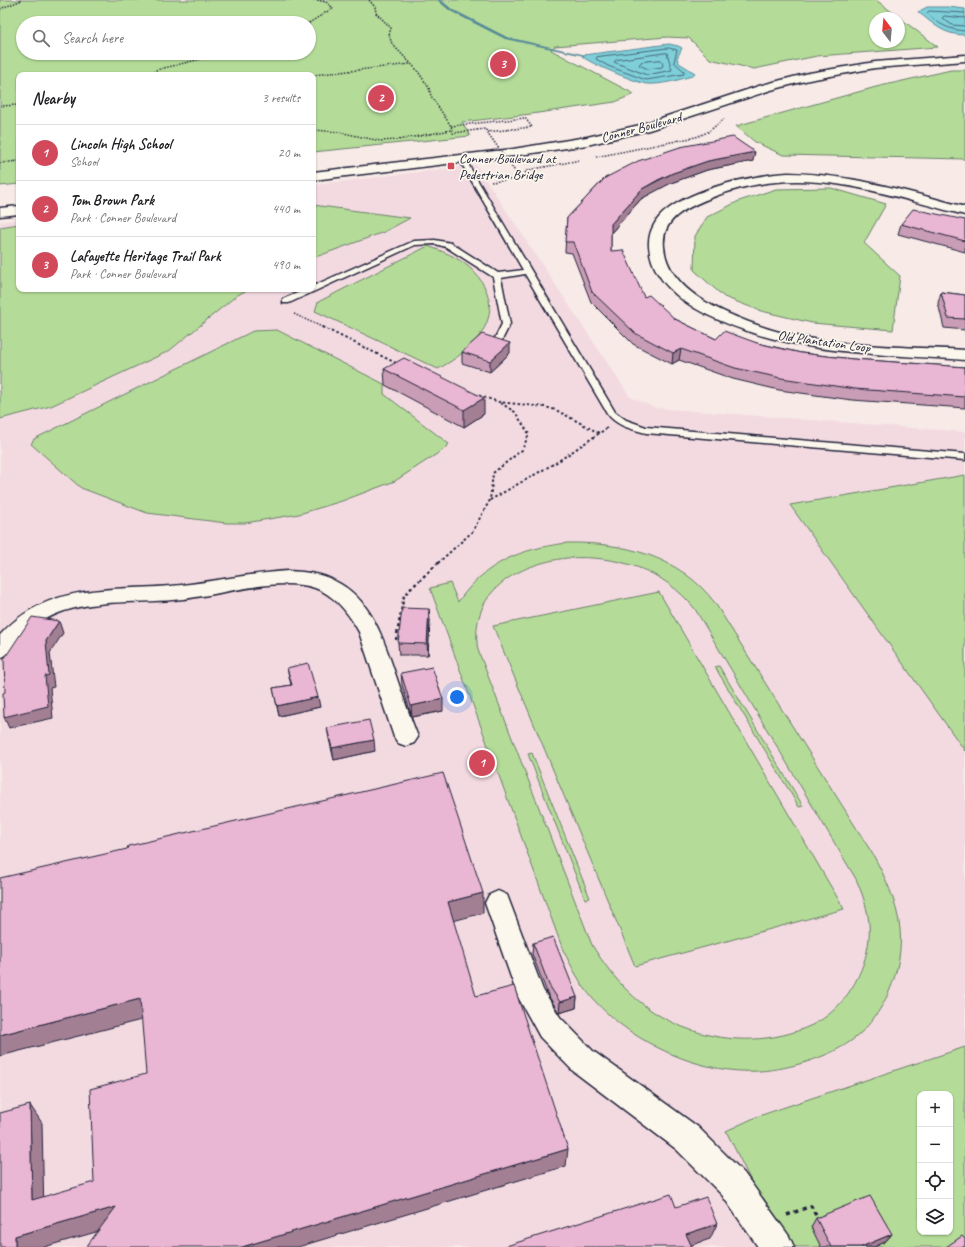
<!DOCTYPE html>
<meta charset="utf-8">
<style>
:root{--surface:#fff;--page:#f6f6f6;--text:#202124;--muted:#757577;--line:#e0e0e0;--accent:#d1495b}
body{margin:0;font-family:Caveat,sans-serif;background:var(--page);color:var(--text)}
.controls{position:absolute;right:12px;bottom:12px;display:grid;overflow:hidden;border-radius:8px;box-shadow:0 1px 3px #0004}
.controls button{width:36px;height:36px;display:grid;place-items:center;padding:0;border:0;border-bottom:1px solid var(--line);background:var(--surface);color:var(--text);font:20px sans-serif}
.compass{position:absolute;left:869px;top:12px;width:36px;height:36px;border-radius:50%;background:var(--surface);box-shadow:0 1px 3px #0004;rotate:344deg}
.you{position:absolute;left:457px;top:697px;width:14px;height:14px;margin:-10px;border:3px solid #fff;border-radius:50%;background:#1a73e8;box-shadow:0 0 0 6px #1a73e833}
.badge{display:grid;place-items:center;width:26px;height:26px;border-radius:50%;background:var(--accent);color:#fff;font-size:13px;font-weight:700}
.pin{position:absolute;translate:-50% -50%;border:2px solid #fff;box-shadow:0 1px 4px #0006}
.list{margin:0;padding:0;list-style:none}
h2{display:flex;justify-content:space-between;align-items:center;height:52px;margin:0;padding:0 16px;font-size:17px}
h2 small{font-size:13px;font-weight:400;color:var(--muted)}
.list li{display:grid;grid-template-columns:26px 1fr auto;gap:12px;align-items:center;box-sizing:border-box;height:56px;padding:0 16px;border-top:1px solid var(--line)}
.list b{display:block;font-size:15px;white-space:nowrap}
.list p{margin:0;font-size:13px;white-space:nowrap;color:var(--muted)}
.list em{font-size:13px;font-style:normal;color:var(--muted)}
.icon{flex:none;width:22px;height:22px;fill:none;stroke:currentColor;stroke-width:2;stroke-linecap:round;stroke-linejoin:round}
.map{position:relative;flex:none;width:965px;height:1247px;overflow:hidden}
.search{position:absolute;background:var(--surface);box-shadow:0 1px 3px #0004;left:16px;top:16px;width:300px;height:44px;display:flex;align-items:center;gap:10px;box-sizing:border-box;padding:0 14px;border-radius:22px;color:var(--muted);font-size:15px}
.panel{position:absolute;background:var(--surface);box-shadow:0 1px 3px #0004;left:16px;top:72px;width:300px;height:220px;border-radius:8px}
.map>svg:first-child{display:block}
.built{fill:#f3dae1;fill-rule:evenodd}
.green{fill:#b4dc98;stroke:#6b7f6a;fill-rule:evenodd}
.water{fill:#7ecfd8;stroke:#598a99}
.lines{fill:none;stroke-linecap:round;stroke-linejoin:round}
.shore{stroke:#47677a;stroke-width:1}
.stream{fill:#598a99;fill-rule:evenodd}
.service-casing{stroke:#22223b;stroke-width:3}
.minor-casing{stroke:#22223b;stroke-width:3}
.secondary-casing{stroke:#22223b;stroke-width:3}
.path-far3{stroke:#22223b;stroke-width:1.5;stroke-dasharray:1.5 1.5;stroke-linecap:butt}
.path-far2{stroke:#22223b;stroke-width:2;stroke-dasharray:2.5 2.5;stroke-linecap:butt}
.path-far1{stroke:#22223b;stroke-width:2.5;stroke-dasharray:3 3;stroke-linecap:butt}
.path{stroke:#22223b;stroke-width:3.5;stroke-dasharray:4 4;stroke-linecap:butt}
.service{fill:#fbf7ec;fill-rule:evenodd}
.minor{fill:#fbf7ec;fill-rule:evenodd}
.secondary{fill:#fbf7ec;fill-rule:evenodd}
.path-bridge{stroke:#22223b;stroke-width:1.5;stroke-dasharray:1.5 1.5;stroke-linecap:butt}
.wall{fill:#c89db5;stroke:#22223b}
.shaded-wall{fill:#a37f94;stroke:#22223b}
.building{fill:#e9b6d3;stroke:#22223b}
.poi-dot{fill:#d1495b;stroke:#fbf7ec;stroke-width:1.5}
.labels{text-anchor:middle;stroke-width:3.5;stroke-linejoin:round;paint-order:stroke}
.far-street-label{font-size:14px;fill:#22223b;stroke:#fbf7ec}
.far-poi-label{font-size:14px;fill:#22223b;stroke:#fbf7ec;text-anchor:start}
</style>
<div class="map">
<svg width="965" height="1247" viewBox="0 0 965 1247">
<rect width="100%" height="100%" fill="#f7eae7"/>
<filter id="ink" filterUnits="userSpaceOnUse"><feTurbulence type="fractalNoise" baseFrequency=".025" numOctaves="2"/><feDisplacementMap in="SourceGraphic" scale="8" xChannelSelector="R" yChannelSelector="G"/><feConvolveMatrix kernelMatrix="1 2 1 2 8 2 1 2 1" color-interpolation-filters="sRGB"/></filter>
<g filter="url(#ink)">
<path class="built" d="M476 165 630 397 656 408 965 432V1247H0V222L19 219V289H313V185ZM920 1094H950V1232H920Z"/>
<g class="green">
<path d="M0 0H876L938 47 817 56 754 69 710 59 689 38 667 37 555 46 551 50 634 94 615 102 531 114 462 122 470 136 313 152V75H19V184L0 186ZM875 18H899V42H875ZM23 23H309V53H23Z"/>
<polygon points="951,70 965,70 965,159 783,155 755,142 736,126 876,87"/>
<polygon points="831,188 886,204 864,243 900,276 893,330 812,323 761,311 724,297 694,270 695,236 707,217 739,201 776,189"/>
<polygon points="313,205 410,218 384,232 313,258"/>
<polygon points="19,224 19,289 249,289 236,296 169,351 51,406 0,419 0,227"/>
<path d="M428 246C438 250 448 253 456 258 468 265 478 274 484 286 504 324 467 353 438 369L315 311 318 302Z"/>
<polygon points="277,330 384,384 384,394 449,444 443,450 395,481 342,501 299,514 245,523 226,523 147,513 81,488 31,444 34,439 253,331"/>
<polygon points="965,475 965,751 790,505"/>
<path d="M567 543C623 542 680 556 715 603L872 853C885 876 897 902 900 929 904 969 884 1017 851 1041 827 1058 789 1069 760 1071 701 1075 632 1043 593 999 580 984 572 967 563 950L430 588 450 583 458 602C486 562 520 549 567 543ZM567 558C617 555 663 569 695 609L856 879C864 897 871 918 869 938 866 972 844 1010 812 1025 774 1043 729 1043 691 1030 646 1015 616 984 592 945L478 650C468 592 517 564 567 558Z"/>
<polygon points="659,592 844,909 635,966 493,626"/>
<polygon points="719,666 803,806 799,807 715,667"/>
<polygon points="532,753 590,898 585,899 528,754"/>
<path d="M965 1047V1247H787L756 1191 726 1131 756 1117 794 1104ZM920 1094H950V1232H920Z"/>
</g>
<g class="water">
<path d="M927 7H948L965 9V35C943 35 934 24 918 12Z"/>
<path d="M669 44 678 46 682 48 677 58 679 63 695 73 692 76C678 80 661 85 647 84 638 83 588 63 582 56L584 55Z"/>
</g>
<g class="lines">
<g class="shore">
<path d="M965 13 929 11 927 13C938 24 949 30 965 31"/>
<polyline points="965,18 944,16 942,18 952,25 965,26"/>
<polygon points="669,48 677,50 674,62 684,71 684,74 646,80 608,66 596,59 597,57"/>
<polygon points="667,53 672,70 647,75 614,62 616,60"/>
<polygon points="661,60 663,65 662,67 648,69 639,65 641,62"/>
</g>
<polygon class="stream" points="437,0 441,0 452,9 507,37 586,55 584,56 505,39 450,11"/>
<g class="service-casing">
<path id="service" d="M462 157 465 159 615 412 626 420 646 427 965 454V460L646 433C631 429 616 426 607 413L525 274 501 278 510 324 499 346H493L492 344 502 324 493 277 446 247 435 244 415 245 289 303H283V299L307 289H313V286L414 241 435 240 451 243 498 273 523 270 459 159Z"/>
</g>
<g class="minor-casing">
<g id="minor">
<path d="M788 173C849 174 907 191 965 207V215C903 200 841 176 776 182 752 184 730 190 708 199 686 208 661 219 664 247 668 291 722 312 757 325 819 348 899 346 965 350V360C883 354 798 355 721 321 689 308 652 284 649 246 648 232 656 218 667 210 695 188 753 175 788 173Z"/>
<path d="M288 571C304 572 321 573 335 581 372 599 384 641 396 676 403 697 410 717 418 737L414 743 406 746 398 743 394 737 359 632C350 615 335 595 315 588 278 576 221 595 183 599 141 604 96 598 56 614 44 619 33 627 24 636 16 644 11 654 0 658V635L3 632C53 580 117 592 182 585 218 581 252 573 288 571Z"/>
<polygon points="498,891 507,895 543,990 560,1017 593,1051 698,1127 744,1173 789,1236 794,1247 758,1247 722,1195 676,1149 573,1071 540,1037 518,997 485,903 489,895"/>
</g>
</g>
<g class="secondary-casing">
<g id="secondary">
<polygon points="965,55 965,61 875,68 809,80 771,90 649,130 587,145 513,156 313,180 313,172 513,149 587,137 640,125 762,85 809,73 875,62"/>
<polygon points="19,206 19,214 0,216 0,208"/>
</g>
</g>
<g class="path-far3">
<polyline points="369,0 375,7 376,13 391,28 389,35 392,44 417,70 429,88 431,96 451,126 453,133 477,130"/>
<polyline points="0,9 22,0"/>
<polyline points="309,23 333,8 326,2 317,0"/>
<polyline points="152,75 156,70 225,53"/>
<polyline points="313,75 411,64"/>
<polyline points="0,106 19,105"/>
<polyline points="451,126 525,118 532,127 487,132"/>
<polyline points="313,130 339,132 380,141 398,140 451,130"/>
<polyline points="596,157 696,137 708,132 724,119"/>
<polyline points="0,163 19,161"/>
<polyline points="491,182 517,179 529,170 580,160"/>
<polyline points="294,314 324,328"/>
</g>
<g class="path-far2">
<polyline points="322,327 398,364"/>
<polyline points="474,394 499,402 545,407 556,410 599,433"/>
<polyline points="490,500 557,462 607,428"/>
<polyline points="438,563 472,532 490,500 493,473 522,450 529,434 515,412 499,402"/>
</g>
<polyline class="path-far1" points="396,640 404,595 439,562"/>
<polyline class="path" points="787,1215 811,1206 818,1219"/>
<use href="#service" class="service"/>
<use href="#minor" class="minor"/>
<use href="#secondary" class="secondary"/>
<polyline class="path-bridge" points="477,130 485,129 519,177"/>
</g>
<g class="wall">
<polygon points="753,161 707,170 671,183 657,190 641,199 611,233 611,251 644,297 675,319 716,339 757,343 801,353 853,359 965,367 965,408 852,400 779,390 733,379 679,360 672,364 633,344 591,302 572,253 565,252 567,218 605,178"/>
<polygon points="965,220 965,252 898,234 901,224"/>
<polygon points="941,292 965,295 965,330 944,328 938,303"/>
<polygon points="462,352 510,353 490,372 462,363"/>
<polygon points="384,369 484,414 464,427 385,385"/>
<polygon points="430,620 428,655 399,655 398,643"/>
<polygon points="287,668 320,707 279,716 273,688 291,685"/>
<polygon points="401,673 443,711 412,717 402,685"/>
<polygon points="327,728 375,751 334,760 329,739"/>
<polygon points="533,943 577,997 576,1008 559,1013 548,995 532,954"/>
<polygon points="816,1218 892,1234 885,1242 874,1247 821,1247 811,1227"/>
</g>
<g class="shaded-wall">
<polygon points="755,152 753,161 707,170 671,183 641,199 610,234 611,224 642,189 673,173 708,161"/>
<polygon points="510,343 510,353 490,372 490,361"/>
<polygon points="681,349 679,360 672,364 673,353"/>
<polygon points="484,398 484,414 464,427 464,410"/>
<polygon points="429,609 430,620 428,655 427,644"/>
<polygon points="59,621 63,633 50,653 54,687 50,688 53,718 9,728 4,717 45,676 46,641"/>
<polygon points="318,697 320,707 279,716 277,706"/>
<polygon points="443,699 443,711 412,717 411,706"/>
<polygon points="374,740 375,751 334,760 332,748"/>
<polygon points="483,893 483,913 449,922 448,902"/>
<polygon points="577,997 576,1008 559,1013 560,1002"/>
<polygon points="140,999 149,1018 0,1056 0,1035"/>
<polygon points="30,1105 42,1123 44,1216 32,1200"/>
<polygon points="568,1149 566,1166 298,1247 242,1247"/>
<polygon points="116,1207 127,1223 44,1247 15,1247 15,1236"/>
<polygon points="717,1224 710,1239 686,1247 686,1234"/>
<polygon points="892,1234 885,1242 874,1247 861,1247"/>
</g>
<g class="building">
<polygon points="733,137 755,152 708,161 673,173 658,180 642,189 611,224 611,251 623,250 644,297 649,295 675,319 716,339 724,331 757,343 801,353 853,359 965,367 965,397 855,389 781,378 735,368 681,349 673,353 635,333 592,292 573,242 565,242 567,218 605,178 638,161 680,147"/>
<polygon points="913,209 965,220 965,241 901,224"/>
<polygon points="941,292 965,295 965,319 948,318"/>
<polygon points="482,334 510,343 490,361 462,352"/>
<polygon points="404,358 484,398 464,410 384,369"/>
<polygon points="402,608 429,609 427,644 398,643"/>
<polygon points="32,617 59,621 46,641 49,675 45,676 48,706 4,717 3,693 5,692 4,659"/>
<polygon points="308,663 318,697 277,706 273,688 292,685 287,668"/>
<polygon points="432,667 443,699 411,706 401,673"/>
<polygon points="369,720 374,740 332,748 327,728"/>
<polygon points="443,773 483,893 448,902 476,996 514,986 568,1149 242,1247 86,1247 116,1207 15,1236 15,1247 0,1247 0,1113 30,1105 32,1200 94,1182 90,1089 146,1074 140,999 0,1035 0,878 127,849 128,846"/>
<polygon points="553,937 577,997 560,1002 549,985 533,943"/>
<polygon points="671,1194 676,1207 706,1197 717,1224 686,1234 692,1247 503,1247"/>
<polygon points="870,1196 892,1234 861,1247 831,1247 816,1218"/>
<polygon points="962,1236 965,1239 965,1247 946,1247"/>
</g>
</g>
<rect class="poi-dot" x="447" y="162" width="8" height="8" rx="2"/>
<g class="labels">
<g class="far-street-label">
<text transform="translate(641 127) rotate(-15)" y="5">Conner Boulevard</text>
<text transform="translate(824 341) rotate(8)" y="5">Old Plantation Loop</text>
</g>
<g class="far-poi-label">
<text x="459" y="163">Conner Boulevard at<tspan x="459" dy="16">Pedestrian Bridge</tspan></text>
</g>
</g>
</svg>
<div class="controls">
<button>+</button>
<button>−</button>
<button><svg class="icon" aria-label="locate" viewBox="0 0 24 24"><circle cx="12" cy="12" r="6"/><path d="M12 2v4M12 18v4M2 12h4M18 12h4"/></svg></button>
<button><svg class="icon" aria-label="layers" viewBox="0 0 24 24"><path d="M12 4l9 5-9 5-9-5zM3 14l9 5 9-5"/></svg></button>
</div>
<svg class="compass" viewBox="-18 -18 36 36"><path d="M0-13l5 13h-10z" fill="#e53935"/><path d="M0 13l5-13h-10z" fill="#757577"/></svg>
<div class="you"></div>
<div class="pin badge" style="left:482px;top:763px">1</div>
<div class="pin badge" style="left:381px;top:98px">2</div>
<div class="pin badge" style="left:503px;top:64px">3</div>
<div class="search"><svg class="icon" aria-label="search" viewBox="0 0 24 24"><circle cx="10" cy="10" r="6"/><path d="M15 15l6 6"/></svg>Search here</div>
<section class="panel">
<h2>Nearby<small>3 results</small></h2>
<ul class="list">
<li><span class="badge">1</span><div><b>Lincoln High School</b><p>School</p></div><em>20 m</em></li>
<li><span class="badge">2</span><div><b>Tom Brown Park</b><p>Park · Conner Boulevard</p></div><em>440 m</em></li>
<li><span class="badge">3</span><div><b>Lafayette Heritage Trail Park</b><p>Park · Conner Boulevard</p></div><em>490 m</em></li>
</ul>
</section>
</div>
